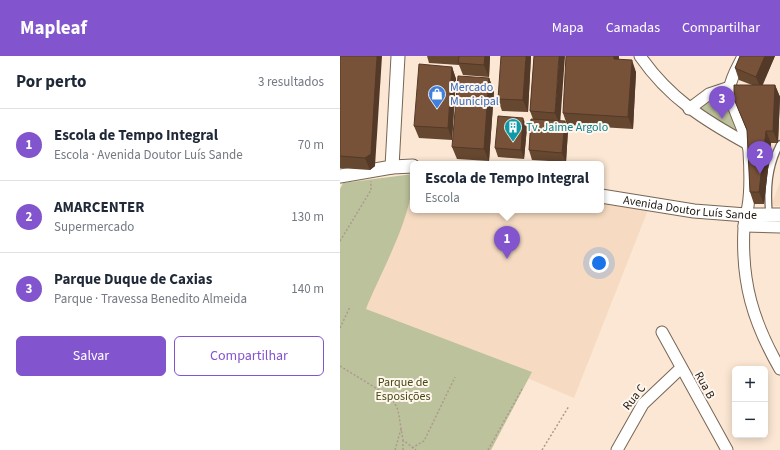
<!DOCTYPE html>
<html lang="pt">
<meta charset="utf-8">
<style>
:root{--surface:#fff;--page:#f6f6f7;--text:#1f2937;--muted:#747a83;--line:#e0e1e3;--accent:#8254cd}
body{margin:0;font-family:"Source Sans 3",sans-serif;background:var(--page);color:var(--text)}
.controls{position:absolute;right:12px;bottom:12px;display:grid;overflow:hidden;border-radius:6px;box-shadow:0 2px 10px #0003}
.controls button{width:36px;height:36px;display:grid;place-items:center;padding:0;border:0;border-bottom:1px solid var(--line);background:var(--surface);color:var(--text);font:20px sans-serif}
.you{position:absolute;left:259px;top:207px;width:14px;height:14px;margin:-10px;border:3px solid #fff;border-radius:50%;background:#1a73e8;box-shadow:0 0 0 6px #1a73e833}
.badge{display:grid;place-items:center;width:26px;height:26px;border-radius:50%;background:var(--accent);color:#fff;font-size:13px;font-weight:700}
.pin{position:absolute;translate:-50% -33px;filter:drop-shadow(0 1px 2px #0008)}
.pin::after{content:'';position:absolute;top:21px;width:14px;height:12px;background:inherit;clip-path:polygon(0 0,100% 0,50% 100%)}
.popup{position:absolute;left:70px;top:105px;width:194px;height:52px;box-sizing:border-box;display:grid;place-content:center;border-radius:6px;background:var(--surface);filter:drop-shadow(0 1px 3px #0005);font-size:13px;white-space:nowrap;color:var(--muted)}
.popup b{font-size:15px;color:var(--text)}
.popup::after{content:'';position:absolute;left:50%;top:100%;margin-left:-8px;border:8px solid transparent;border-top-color:var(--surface)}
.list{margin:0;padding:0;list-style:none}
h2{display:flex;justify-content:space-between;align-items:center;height:52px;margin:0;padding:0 16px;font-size:17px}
h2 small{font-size:13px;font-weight:400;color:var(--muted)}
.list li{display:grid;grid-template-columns:26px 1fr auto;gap:12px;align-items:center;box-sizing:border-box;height:72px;padding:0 16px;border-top:1px solid var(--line)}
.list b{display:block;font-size:15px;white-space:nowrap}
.list p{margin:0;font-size:13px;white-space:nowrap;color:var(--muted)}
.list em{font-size:13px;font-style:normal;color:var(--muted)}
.actions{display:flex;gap:8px;padding:12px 16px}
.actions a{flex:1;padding:9px 0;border:1px solid var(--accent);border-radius:6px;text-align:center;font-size:14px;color:var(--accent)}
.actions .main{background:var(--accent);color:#fff}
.map{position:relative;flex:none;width:440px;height:394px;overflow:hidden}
header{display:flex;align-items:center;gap:24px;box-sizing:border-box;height:56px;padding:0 20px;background:var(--accent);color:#fff}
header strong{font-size:19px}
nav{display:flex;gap:22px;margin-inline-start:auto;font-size:14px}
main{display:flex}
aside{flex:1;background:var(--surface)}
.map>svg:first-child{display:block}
.built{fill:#f6dbc2}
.green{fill:#bcc29c}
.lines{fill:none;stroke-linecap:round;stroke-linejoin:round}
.service-casing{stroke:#786655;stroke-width:8}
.minor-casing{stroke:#786655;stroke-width:13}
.tertiary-casing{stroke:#786655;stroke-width:15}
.path{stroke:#ab9b8c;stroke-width:1.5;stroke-dasharray:2 2;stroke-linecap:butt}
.service{stroke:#fff;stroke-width:5.5}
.minor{stroke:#fff;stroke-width:11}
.tertiary{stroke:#fff;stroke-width:13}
.wall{fill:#664730}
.shaded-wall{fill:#533927}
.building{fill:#775238;stroke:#533927}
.labels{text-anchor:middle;stroke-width:4;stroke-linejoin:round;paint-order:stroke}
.shop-label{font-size:12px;fill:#366cbe;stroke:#fff6ee;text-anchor:start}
.culture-label{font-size:12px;fill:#0d838f;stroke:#fff6ee;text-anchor:start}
.street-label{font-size:12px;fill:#1e1710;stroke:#fff6ee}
.park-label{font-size:12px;fill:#444a15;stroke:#fff6ee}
</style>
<header>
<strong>Mapleaf</strong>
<nav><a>Mapa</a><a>Camadas</a><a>Compartilhar</a></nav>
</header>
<main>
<aside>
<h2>Por perto<small>3 resultados</small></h2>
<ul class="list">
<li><span class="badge">1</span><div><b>Escola de Tempo Integral</b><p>Escola · Avenida Doutor Luís Sande</p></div><em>70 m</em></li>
<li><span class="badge">2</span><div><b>AMARCENTER</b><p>Supermercado</p></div><em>130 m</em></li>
<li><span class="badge">3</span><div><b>Parque Duque de Caxias</b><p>Parque · Travessa Benedito Almeida</p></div><em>140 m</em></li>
</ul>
<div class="actions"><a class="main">Salvar</a><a>Compartilhar</a></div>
</aside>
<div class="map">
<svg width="440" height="394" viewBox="0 0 440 394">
<rect width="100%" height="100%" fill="#fbe7d3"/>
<g class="built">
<polygon points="440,126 440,150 431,150"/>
<polygon points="73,132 73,154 261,154 261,146 308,154 234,342 26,253"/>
</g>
<g class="green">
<polygon points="389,31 408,88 350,53"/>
<path d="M73 118C73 161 42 213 26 253L192 316 151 394H0V133L3 127Z"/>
</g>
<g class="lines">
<g class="service-casing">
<path id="service" d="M429 158C427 133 428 111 440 88"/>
</g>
<g class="minor-casing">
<g id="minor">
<path d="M300 0C329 42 364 64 408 88"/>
<path d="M403 0C399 9 391 21 390 31 388 46 407 77 409 95 410 112 411 133 408 150 407 157 404 164 404 171 401 226 413 266 440 313"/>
<polyline points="349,53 369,38 390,31"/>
<polyline points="404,170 440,171"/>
<polyline points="322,276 387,394"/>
<polyline points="277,394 303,348 341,312"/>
</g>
</g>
<g class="tertiary-casing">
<g id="tertiary">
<polyline points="52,111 58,0"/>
<polyline points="0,120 52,111 73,110"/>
<path id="s1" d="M261 140 354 155 406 159H440"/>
</g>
</g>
<g class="path">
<polyline points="0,185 31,134 31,125"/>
<polyline points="0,272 10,251"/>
<polyline points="0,310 52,342 58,354 63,384 76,394"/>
<polyline points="72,392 84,385 115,321"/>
<polyline points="55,394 61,373"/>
<polyline points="63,394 63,384"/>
<polyline points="148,394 182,333"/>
<polyline points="202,394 229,350"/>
</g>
<use href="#service" class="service"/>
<use href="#minor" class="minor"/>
<use href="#tertiary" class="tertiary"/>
</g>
<g class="wall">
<polygon points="0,0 35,110 30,114 0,112"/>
<polygon points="87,0 150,0 149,21 123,19 119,9 89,7"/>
<polygon points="191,0 188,56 162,55 158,43"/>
<polygon points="194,0 220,65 225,65 228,74 226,106 192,104 189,94 193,63 190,55"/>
<polygon points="279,0 279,3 296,16 293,73 227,69 223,57"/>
<polygon points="400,0 435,0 422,29 435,29 440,41 438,87 431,87 424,148 414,148 410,136 407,75 394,43 412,29 399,24 395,12"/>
<polygon points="112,11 116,23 112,84 79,82 74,70"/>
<polygon points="149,22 154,35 149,105 117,103 112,91"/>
<polygon points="187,71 184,103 158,101 155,92"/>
</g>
<g class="shaded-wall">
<polygon points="37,0 42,0 35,110 30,114 25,102"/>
<polygon points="145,0 150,0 149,21 144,9"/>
<polygon points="186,0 191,0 188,56 183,44"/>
<polygon points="219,0 225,0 220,69 215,57"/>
<polygon points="274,0 279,0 278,15 274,3"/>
<polygon points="425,0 435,0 421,33 416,21"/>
<polygon points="292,4 296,16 293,73 288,61"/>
<polygon points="112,11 116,23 112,84 108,72"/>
<polygon points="149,22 154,35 149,105 144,93"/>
<polygon points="435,29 440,41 438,87 433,75"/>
<polygon points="183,62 187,71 184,103 181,94"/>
<polygon points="225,65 228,74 226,106 222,97"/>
<polygon points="426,75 431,87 424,148 419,136"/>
</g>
<g class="building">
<polygon points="0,0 37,0 31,98 25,102 0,100"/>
<polygon points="119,0 145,0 144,9 118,7"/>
<polygon points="161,0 186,0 183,44 158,43"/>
<polygon points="194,0 219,0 215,57 190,55"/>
<polygon points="226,0 274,0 274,3 292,4 288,61 223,57"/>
<polygon points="400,0 425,0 416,21 395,12"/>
<polygon points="79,8 112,11 108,72 74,70"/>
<polygon points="118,20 149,22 144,93 112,91"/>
<polygon points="394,29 435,29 433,75 426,75 419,136 410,136 407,74 394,43"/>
<polygon points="158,60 183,62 181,94 155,92"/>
<polygon points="191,63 225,65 222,97 189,94"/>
</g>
<defs>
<g id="shop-pin" transform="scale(0.9)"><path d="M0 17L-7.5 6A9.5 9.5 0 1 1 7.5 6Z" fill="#3f7fe0" stroke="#fff6ee"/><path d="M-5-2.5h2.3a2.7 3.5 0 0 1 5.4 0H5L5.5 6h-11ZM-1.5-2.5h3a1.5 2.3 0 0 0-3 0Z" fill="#fff"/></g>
<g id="building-pin" transform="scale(0.9)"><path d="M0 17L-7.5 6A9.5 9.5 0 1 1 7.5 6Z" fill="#0f9aa8" stroke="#fff6ee"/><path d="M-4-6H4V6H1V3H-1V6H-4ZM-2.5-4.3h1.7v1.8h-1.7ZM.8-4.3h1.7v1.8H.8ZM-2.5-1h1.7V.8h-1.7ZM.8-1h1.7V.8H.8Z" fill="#fff"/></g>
</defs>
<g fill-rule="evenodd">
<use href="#shop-pin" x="97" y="38"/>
<use href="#building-pin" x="173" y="71"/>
</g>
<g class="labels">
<g class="shop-label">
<text x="110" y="35">Mercado<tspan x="110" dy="14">Municipal</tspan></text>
</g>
<g class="culture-label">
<text x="186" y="75">Tv. Jaime Argolo</text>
</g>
<g class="street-label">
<text dy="4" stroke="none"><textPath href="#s1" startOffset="90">Avenida Doutor Luís Sande</textPath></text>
<text transform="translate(365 329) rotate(61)" y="4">Rua B</text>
<text transform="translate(294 341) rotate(-52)" y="4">Rua C</text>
</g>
<g class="park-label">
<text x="63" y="330">Parque de<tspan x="63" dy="14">Esposições</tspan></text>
</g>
</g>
</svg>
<div class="controls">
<button>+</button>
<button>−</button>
</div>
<div class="you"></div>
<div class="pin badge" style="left:167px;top:203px">1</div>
<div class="popup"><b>Escola de Tempo Integral</b>Escola</div>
<div class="pin badge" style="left:420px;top:118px">2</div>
<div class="pin badge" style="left:382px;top:63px">3</div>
</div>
</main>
